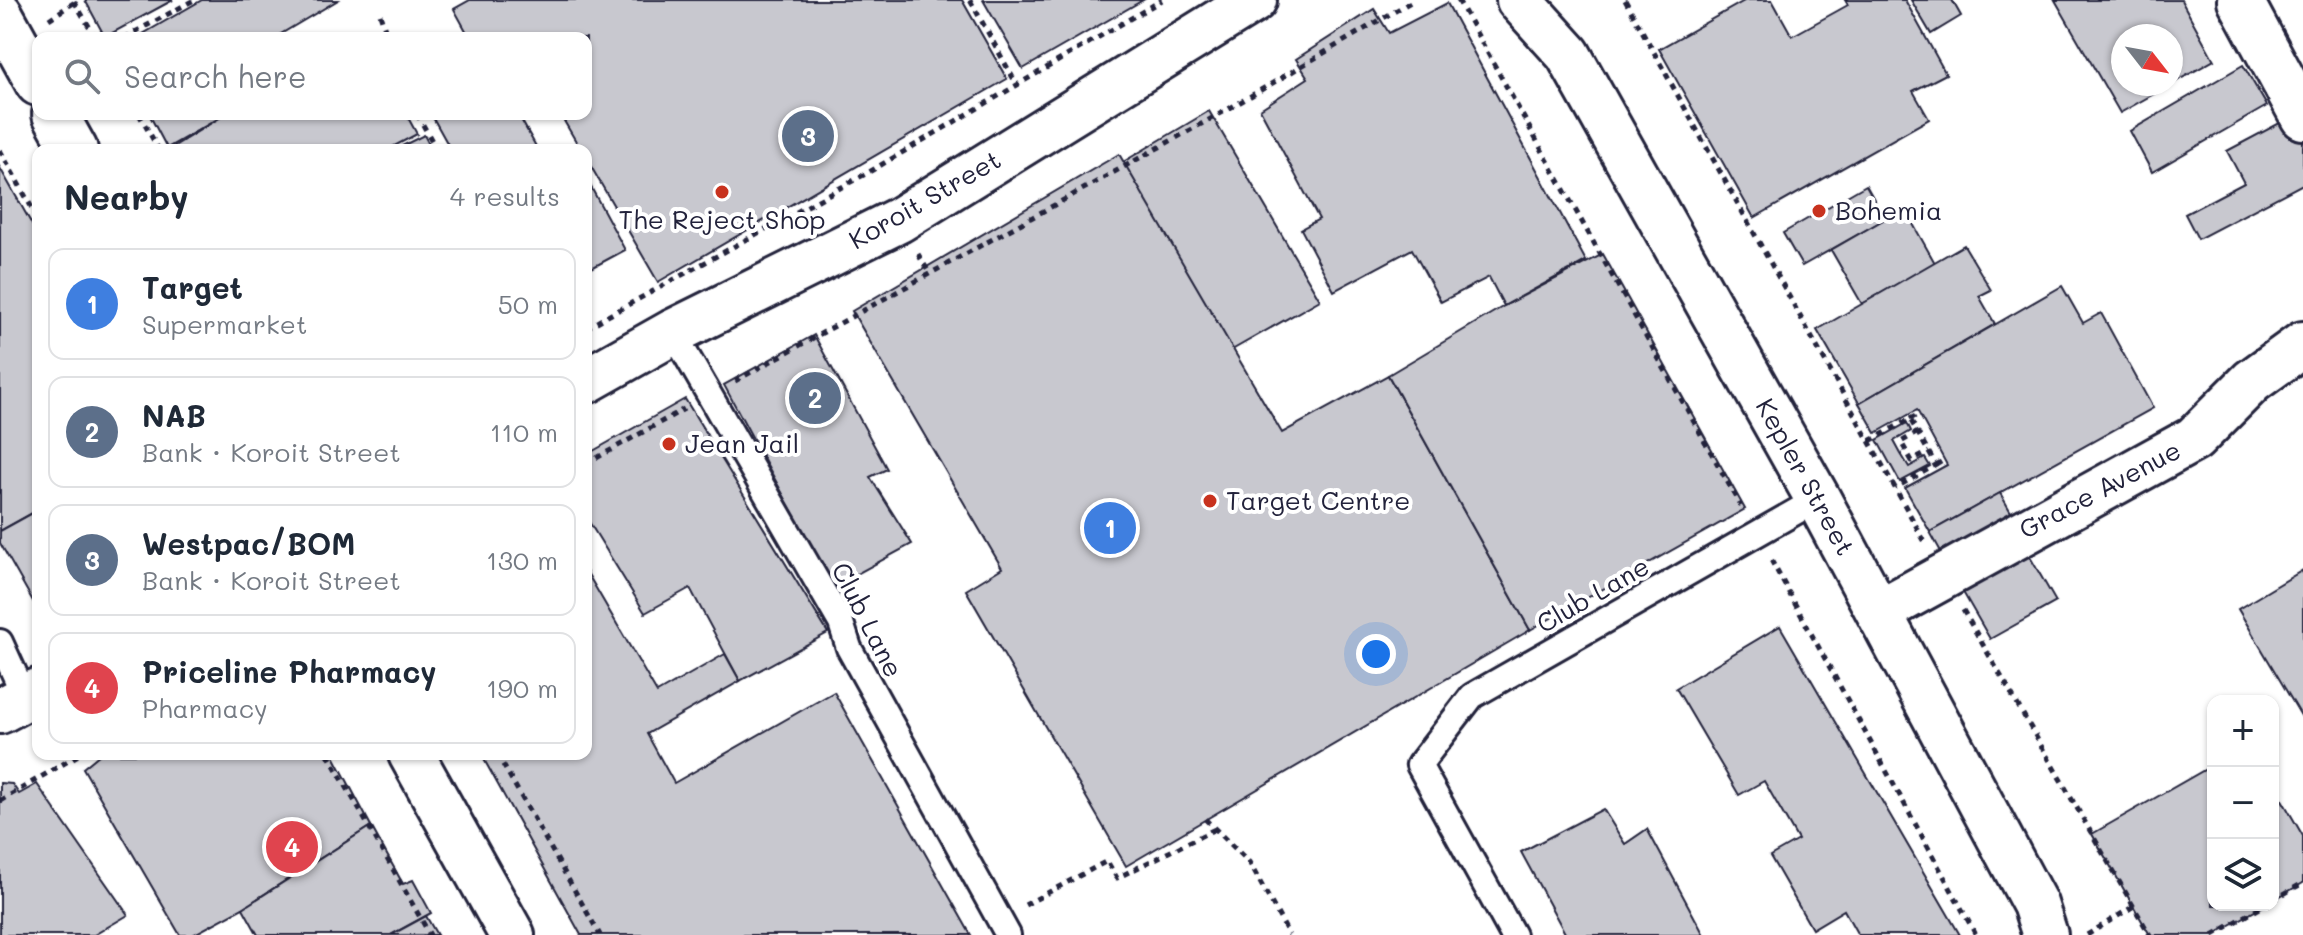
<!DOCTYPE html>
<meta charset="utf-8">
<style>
:root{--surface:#fff;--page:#f2f2f3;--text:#1f2937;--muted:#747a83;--line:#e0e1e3;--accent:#111827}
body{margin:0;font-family:Mali,sans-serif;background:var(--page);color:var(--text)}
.controls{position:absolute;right:24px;bottom:24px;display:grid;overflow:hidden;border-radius:16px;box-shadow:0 2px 6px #0004}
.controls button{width:72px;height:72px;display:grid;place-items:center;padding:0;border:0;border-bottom:2px solid var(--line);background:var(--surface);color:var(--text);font:40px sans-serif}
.compass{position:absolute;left:2111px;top:24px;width:72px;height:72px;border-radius:50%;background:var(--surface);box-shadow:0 2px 6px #0004;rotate:121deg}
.you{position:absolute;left:1376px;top:654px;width:28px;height:28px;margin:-20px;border:6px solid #fff;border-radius:50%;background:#1a73e8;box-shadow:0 0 0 12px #1a73e833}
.badge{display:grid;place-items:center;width:52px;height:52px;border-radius:50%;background:var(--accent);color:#fff;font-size:26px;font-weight:700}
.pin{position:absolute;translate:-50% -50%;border:4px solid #fff;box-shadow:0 2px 8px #0006}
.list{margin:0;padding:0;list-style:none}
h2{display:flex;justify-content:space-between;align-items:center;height:104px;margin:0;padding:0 32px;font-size:34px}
h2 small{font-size:26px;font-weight:400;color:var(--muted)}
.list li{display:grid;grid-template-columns:52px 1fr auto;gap:24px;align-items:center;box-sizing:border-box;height:112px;margin:0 16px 16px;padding:0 16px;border:2px solid var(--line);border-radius:16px}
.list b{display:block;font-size:30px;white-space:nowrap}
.list p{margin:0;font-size:26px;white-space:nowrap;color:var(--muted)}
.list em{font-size:26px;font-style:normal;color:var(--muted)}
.icon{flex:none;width:44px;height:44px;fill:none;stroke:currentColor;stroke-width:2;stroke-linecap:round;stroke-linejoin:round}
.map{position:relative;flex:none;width:2303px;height:935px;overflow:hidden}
.search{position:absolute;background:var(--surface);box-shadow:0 2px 6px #0004;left:32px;top:32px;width:560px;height:88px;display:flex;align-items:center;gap:20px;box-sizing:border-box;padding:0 28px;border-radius:16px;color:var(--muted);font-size:30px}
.panel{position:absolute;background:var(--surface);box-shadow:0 2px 6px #0004;left:32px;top:144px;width:560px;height:616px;border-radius:16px}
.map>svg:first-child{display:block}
.building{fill:#c8c8cf;stroke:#22223b;stroke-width:2;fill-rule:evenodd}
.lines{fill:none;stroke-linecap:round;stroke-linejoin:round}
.service-casing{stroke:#22223b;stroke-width:30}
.minor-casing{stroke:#22223b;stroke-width:50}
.tertiary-casing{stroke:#22223b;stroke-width:50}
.path{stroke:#22223b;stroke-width:5;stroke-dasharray:6 6;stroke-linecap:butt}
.service{stroke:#fff;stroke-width:24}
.minor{stroke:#fff;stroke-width:44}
.tertiary{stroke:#fff;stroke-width:44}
.poi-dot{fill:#c8321e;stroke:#fff;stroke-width:3}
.labels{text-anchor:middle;stroke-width:8;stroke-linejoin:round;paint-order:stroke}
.street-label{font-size:26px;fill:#22223b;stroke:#fff}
.poi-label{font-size:26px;fill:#22223b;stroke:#fff;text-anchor:start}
</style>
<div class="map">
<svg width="2303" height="935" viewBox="0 0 2303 935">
<rect width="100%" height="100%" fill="#fff"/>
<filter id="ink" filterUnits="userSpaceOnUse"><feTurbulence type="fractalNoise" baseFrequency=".0125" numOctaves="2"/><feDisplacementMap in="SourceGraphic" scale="16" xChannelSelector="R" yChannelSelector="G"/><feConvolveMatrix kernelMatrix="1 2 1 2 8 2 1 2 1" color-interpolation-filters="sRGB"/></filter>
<g filter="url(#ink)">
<g class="building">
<polygon points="85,0 173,0 105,37"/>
<polygon points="202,0 338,0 274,38 136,38"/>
<polygon points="470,0 962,0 1007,79 658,282 586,158 586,150 581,150 560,114 586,114 586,38 470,38 454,9"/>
<polygon points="983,0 1143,0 1023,69"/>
<polygon points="1746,0 1772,0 1792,36 1848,5 1845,0 1905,0 1946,74 1913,91 1929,119 1754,218 1659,49"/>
<polygon points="1911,0 1952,0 1961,16 1931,34"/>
<path d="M2055 0H2181L2214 60 2120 113ZM2123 36H2171V84H2123Z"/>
<polygon points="1447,3 1586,261 1504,306 1489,277 1441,302 1412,249 1334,291 1301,229 1319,219 1260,109 1308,78 1296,59 1374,9 1389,33"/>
<polygon points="2243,65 2267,106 2152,172 2130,131"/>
<polygon points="1209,111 1320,300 1232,350 1123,162"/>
<polygon points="149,114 226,114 167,148"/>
<polygon points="226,114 406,114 417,134 387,150 168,150"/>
<polygon points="431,114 518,114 538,150 451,150"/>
<polygon points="2291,117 2303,140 2303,184 2198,239 2185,214 2244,183 2227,151"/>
<polygon points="424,135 432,150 394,150"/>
<polygon points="1119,154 1282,433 1388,375 1530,630 1126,866 966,590 1002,568 852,311"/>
<polygon points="0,168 38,235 38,510 0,531"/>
<polygon points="586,178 625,250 586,271"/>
<polygon points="1866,185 1885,219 1802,266 1783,233"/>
<polygon points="1904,208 1935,263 1862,304 1831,250"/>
<polygon points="1964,245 1991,290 1979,296 1995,324 1859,403 1817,330"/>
<polygon points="1603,254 1745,509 1530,630 1388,375 1504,306"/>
<polygon points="2062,286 2083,323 2101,313 2153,408 1930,532 1905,488 1947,465 1917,410 1876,433 1859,403"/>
<polygon points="814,335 887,469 870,477 912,544 833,587 724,385"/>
<polygon points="685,399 828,633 740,681 690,588 645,613 586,517 586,455"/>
<polygon points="1907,423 1911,431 1894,441 1901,454 1909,467 1925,458 1930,466 1900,482 1877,440"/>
<polygon points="2000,493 2020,528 1950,568 1930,532"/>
<polygon points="38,510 38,610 0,543 0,531"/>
<polygon points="2022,543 2056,602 1990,639 1956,580"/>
<polygon points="2303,570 2303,719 2238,609"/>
<polygon points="586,571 657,693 725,654 740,681 647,734 674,783 834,692 971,935 581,935 481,754 586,754"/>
<polygon points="1780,626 1960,935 1858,935 1844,910 1812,929 1770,856 1798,840 1764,781 1739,795 1676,688"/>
<polygon points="100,754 333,754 371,826 243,908 193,935 180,935 83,768"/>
<polygon points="2213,765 2213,905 2265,905 2213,935 2150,935 2092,834"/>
<polygon points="0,783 12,784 19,794 37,784 128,915 94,935 0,935"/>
<polygon points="2273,784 2303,836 2303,883 2273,900"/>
<polygon points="1603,809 1625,844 1647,829 1704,935 1566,935 1521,852"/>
<polygon points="371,826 403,884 413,880 431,913 391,935 258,935 243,908"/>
<polygon points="426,916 437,935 391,935"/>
</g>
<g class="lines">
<g class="service-casing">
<g id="service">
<polyline points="673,332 841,623 849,648 1008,935"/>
<polyline points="0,642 25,697"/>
<polyline points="1513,935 1419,765 1472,696 1818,499"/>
</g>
</g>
<g class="minor-casing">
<g id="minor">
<polyline points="1519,0 1568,54 1818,499 2035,904 2045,935"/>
<polyline points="2240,0 2303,117"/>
<polyline points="0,14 38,83"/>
<polyline points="55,114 75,150"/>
<polyline points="1879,612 2194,439 2252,381 2303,344"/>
<polyline points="411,754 512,935"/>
</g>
</g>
<g class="tertiary-casing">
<g id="tertiary">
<polyline points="586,381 673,332 899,220 1254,0"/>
<polyline points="0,711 38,691"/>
</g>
</g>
<g class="path">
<polyline points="970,0 1017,85"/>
<polyline points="1458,0 1741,506"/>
<polyline points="1625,0 1925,542"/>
<polyline points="74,1 96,38"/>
<polyline points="380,14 388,38"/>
<polyline points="49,19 75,2"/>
<polyline points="124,38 194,0"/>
<polyline points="139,114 159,150"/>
<polyline points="417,114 437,150"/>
<polyline points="0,150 38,219"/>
<polyline points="918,254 930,274"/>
<polyline points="586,328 869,172 1162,0"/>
<polyline points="735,381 1225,111 1414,0"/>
<polyline points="1910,419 1919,414"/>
<polyline points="1918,432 1901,442 1912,461 1929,452"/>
<polyline points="1870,441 1910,419 1936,465 1895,488"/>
<polyline points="586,464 684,409"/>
<polyline points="1936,465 1944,460"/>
<polyline points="1771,560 1976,935"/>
<polyline points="1963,610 2150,935"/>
<polyline points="328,754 430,935"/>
<polyline points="497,754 600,935"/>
<polyline points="0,801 80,754"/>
<polyline points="1205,819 1249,862 1289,935"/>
<polyline points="2273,900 2303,883"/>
<polyline points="1025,905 1107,861 1117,878 1215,829"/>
<polyline points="2087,935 2134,906"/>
<polyline points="2213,935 2265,905"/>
</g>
<use href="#service" class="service"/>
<use href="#minor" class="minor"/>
<use href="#tertiary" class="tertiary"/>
</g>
</g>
<g class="poi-dot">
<circle cx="722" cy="192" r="8"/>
<circle cx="1819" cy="211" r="8"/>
<circle cx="669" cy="444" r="8"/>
<circle cx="1210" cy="501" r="8"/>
</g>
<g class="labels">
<g class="street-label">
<text transform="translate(925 200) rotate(-30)" y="9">Koroit Street</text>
<text transform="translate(1805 477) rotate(61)" y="9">Kepler Street</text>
<text transform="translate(2100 490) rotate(-28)" y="9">Grace Avenue</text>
<text transform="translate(1593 595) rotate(-30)" y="9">Club Lane</text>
<text transform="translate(867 620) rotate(63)" y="9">Club Lane</text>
</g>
<g class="poi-label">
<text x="1835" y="220">Bohemia</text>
<text x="722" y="229" text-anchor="middle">The Reject Shop</text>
<text x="685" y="453">Jean Jail</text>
<text x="1226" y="510">Target Centre</text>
</g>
</g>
</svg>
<div class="controls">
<button>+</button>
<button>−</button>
<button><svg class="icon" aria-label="layers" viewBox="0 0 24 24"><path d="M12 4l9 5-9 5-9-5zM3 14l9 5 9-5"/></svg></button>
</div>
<svg class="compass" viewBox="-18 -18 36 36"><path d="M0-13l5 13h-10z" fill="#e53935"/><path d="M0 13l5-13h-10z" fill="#747a83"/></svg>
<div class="you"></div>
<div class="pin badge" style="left:1110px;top:528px;background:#3f7fe0">1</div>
<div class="pin badge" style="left:815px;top:398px;background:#5c6f8a">2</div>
<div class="pin badge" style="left:808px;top:136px;background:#5c6f8a">3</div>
<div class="pin badge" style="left:292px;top:847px;background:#e0444e">4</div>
<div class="search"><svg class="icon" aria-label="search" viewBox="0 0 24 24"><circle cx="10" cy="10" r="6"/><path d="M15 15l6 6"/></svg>Search here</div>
<section class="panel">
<h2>Nearby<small>4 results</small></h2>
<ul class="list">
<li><span class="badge" style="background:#3f7fe0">1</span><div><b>Target</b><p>Supermarket</p></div><em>50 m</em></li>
<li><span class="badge" style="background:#5c6f8a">2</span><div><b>NAB</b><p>Bank · Koroit Street</p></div><em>110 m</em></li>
<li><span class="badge" style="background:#5c6f8a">3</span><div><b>Westpac/BOM</b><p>Bank · Koroit Street</p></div><em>130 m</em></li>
<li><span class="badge" style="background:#e0444e">4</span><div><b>Priceline Pharmacy</b><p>Pharmacy</p></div><em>190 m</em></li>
</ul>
</section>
</div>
